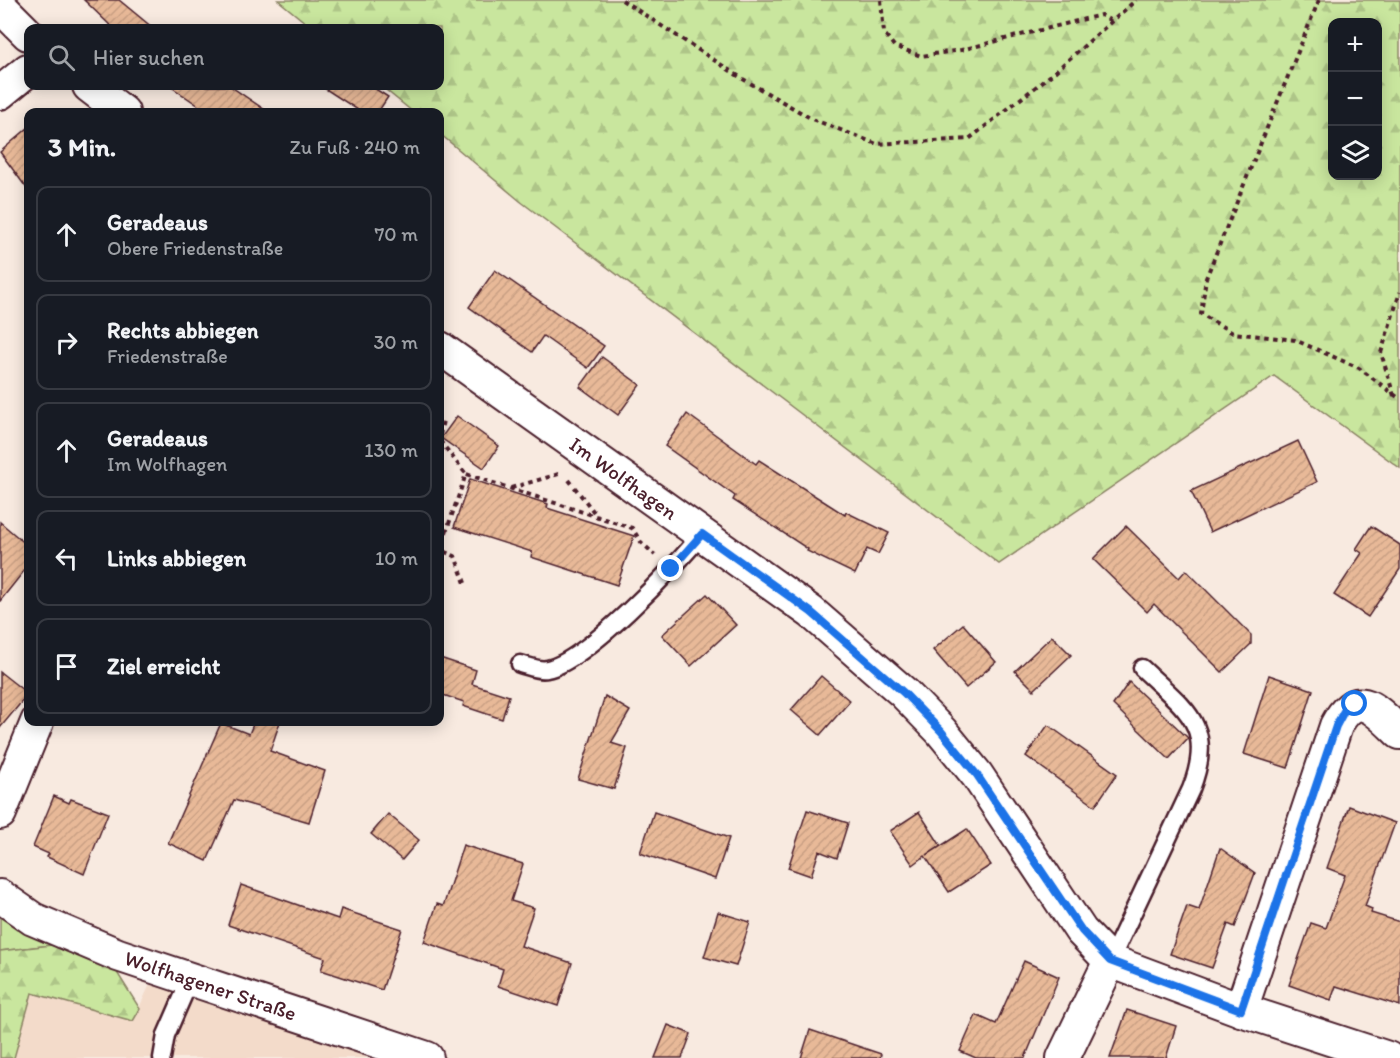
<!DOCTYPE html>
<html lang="de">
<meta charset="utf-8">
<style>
:root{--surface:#171b24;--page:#242831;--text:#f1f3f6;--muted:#9ea1a6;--line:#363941}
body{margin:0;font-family:Itim,sans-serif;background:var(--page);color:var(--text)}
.controls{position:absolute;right:18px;top:18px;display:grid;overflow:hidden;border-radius:12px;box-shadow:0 3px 15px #0003}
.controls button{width:54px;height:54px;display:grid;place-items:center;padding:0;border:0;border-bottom:2px solid var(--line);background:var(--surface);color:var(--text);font:30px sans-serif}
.stop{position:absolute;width:18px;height:18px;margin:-14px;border:4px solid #1a73e8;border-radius:50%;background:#fff}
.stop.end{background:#1a73e8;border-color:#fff;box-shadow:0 2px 6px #0008}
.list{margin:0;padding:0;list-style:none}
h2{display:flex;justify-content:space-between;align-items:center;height:78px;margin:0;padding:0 24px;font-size:26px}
h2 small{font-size:20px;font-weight:400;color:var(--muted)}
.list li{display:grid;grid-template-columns:39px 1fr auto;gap:18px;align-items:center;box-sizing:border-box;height:96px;margin:0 12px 12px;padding:0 12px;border:2px solid var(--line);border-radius:12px}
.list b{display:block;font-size:22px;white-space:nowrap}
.list p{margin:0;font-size:20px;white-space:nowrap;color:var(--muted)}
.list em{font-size:20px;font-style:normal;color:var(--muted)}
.icon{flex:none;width:33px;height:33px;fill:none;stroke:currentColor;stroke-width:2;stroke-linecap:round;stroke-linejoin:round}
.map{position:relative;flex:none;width:1400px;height:1058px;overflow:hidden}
.search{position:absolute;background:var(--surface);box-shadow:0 3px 15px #0003;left:24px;top:24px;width:420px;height:66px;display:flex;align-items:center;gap:15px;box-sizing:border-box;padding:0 21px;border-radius:12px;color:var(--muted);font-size:22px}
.panel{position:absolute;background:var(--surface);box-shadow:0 3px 15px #0003;left:24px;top:108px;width:420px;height:618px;border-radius:12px}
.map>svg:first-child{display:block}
.built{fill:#f3dbca}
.grass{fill:#c9e69e;stroke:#8a8264;stroke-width:1.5}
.forest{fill:url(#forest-firs);stroke:#8a8264;stroke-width:1.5;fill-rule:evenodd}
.building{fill:url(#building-hatch);stroke:#4a1f2b;stroke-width:1.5}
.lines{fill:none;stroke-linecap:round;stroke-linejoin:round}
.service-casing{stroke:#4a1f2b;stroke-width:21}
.minor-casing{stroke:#4a1f2b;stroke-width:36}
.path{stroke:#4a1f2b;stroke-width:4;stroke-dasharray:4.5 4.5;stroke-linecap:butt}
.service{stroke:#fff;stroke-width:16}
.minor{stroke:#fff;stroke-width:32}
.route{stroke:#1a73e8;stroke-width:8}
.labels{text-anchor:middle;stroke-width:6;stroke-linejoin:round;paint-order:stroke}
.street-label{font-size:21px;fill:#4a1f2b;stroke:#fff}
</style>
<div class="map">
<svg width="1400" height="1058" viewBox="0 0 1400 1058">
<defs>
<pattern id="forest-firs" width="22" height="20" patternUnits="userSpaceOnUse" patternTransform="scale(1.5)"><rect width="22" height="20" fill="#c9e69e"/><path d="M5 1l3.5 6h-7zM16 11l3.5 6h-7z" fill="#aec588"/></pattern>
<pattern id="building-hatch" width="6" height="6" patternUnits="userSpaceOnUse" patternTransform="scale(1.5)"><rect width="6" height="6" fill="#e8b998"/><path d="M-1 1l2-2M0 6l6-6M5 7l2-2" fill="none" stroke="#c89f83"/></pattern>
</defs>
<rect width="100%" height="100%" fill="#f8eae0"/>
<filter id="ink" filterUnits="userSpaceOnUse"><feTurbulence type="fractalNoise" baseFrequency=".0167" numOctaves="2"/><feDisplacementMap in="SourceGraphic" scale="12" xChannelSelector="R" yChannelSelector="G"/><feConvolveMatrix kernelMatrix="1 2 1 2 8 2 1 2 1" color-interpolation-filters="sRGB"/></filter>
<g filter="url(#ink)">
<polygon class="built" points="152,980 368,1051 365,1058 14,1058 32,993 133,1021"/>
<polygon class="grass" points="0,914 60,944 0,951"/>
<g class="forest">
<path d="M278 0H1400V468L1274 376 999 564 520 201 440 134V112H413L381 86H440V28H312ZM1332 22H1378V176H1332Z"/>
<polygon points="60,944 113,966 140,1009 133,1021 32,993 14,1058 0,1058 0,951"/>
</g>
<g class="building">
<polygon points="84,0 119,0 153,28 113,28"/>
<polygon points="170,86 230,86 268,112 208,112"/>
<polygon points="321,86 371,86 388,97 378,112 361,112"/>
<polygon points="28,128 28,190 0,152"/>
<polygon points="495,270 604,346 588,368 543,336 532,352 469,307"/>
<polygon points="602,357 640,385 618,415 580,387"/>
<polygon points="687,414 756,464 759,460 845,515 846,512 889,533 878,554 867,549 855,574 807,551 808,549 733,500 735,496 665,446"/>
<polygon points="457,416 499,446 484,468 441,438"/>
<polygon points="1298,441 1317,482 1210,532 1191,491"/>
<polygon points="470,479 548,504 547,508 634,536 617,585 531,557 532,552 454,527"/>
<polygon points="0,522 28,546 28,566 0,601"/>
<polygon points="1126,526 1179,578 1186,570 1251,635 1251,644 1222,672 1154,604 1147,612 1093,559"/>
<polygon points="1371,526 1400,545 1400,569 1368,617 1334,595 1362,553 1356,549"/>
<polygon points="707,594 736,625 691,666 662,635"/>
<polygon points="963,624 996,662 966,688 933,650"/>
<polygon points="1052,636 1071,655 1034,690 1015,671"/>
<polygon points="440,658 476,670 472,684 509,696 502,719 463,706 464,702 440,694"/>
<polygon points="0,672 28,694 0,728"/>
<polygon points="1269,675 1313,690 1288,768 1244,754"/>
<polygon points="821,676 850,701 820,735 791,710"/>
<polygon points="1129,682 1188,738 1169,759 1113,705"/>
<polygon points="605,696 630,711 611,743 627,748 614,789 578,779"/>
<polygon points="254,722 280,722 270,751 325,771 309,822 234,800 207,861 168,843 221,723 249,734"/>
<polygon points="1048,725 1117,774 1095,806 1026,756"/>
<polygon points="54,796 69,803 71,799 108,813 84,874 47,857 49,854 33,847"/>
<polygon points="1349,806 1395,823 1365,906 1372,909 1371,913 1400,922 1400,1006 1336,986 1331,1000 1289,985 1311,923 1326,928 1345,875 1327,868"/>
<polygon points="807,810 848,823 837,858 819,851 811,876 788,868"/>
<polygon points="654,812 729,838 715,879 640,853"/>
<polygon points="919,812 941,846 927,855 967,829 991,865 949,892 925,856 913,865 890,831"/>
<polygon points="388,814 419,840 402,860 371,834"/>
<polygon points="463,845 523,864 511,901 534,908 521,946 572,963 558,1006 498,986 503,969 424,942 437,904 443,906 445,901"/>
<polygon points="1220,848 1255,873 1235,927 1228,924 1212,968 1170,954 1187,906 1199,910"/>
<polygon points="241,885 338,919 341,909 402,929 382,990 321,970 325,958 228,925"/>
<polygon points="718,912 750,922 736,966 704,957"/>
<polygon points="1024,961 1059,977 1025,1058 976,1058 960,1051 976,1015 996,1024"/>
<polygon points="1127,1010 1176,1026 1166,1058 1110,1058"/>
<polygon points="668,1025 691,1034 682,1058 655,1058"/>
<polygon points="810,1030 881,1054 880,1058 801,1058"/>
</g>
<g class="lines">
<g class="service-casing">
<g id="service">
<path d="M520 664C528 666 539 671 547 669 585 662 676 566 702 534"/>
<path d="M1110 961 1191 789C1216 725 1186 710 1142 668"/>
<polyline points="162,1058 166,1035 190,980"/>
</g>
</g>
<g class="minor-casing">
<g id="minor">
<polyline points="0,6 28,34"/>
<polyline points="89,86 123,112"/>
<polyline points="0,93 28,70"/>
<path id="s1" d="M440 348 811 612 904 693 941 731 977 775 1081 931 1110 961 1241 1010 1388 1058"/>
<polyline points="0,813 37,722"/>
<path id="s2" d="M0 896 33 919 118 955 427 1058"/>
<path d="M1241 1010 1336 726C1357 686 1376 710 1400 733"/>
<polyline points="1063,1058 1110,961"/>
</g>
</g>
<g class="path">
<polyline points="622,0 743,79 812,119 877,144 969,139 1051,75 1136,0"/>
<polyline points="881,0 884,33 894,46 921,56 961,50 1101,15 1111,21"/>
<polyline points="1319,0 1206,278 1201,314 1233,333 1295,340 1359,368 1400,399"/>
<polyline points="1394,396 1381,353 1400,292"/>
<polyline points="440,435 443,420"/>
<polyline points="440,441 466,474"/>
<polyline points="569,480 597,516"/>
<polyline points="511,488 562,473"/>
<polyline points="465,583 455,556 440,550 466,474 632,528 641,542 655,555"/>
</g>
<use href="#service" class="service"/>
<use href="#minor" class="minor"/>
</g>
</g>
<g class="lines" filter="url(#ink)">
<polyline class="route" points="671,569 702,534 811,612 904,693 941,731 977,775 1082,931 1110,961 1241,1010 1336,726 1344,711 1355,704"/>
</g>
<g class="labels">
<g class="street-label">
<text dy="7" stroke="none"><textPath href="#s1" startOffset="225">Im Wolfhagen</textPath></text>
<text dy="7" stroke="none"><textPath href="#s2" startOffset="230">Wolfhagener Straße</textPath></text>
</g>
</g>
</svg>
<div class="controls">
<button>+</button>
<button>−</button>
<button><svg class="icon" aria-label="layers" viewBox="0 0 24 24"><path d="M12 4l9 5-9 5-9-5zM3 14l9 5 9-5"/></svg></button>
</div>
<div class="stop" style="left:1355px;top:704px"></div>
<div class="stop end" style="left:671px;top:569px"></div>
<div class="search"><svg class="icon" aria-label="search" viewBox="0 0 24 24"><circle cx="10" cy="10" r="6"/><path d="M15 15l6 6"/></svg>Hier suchen</div>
<section class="panel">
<h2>3 Min.<small>Zu Fuß · 240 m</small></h2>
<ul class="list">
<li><svg class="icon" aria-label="ahead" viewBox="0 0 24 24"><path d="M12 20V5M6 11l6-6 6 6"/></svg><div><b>Geradeaus</b><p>Obere Friedenstraße</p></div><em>70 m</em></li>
<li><svg class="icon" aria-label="right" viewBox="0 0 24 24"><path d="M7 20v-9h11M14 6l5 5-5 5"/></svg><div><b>Rechts abbiegen</b><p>Friedenstraße</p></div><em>30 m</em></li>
<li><svg class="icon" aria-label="ahead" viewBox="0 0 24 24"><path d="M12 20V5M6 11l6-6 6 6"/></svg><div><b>Geradeaus</b><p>Im Wolfhagen</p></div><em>130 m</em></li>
<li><svg class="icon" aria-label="left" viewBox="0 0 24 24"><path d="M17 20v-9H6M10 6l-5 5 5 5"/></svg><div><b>Links abbiegen</b></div><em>10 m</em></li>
<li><svg class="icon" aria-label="arrive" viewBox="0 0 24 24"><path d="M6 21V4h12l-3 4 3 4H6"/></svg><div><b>Ziel erreicht</b></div></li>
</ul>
</section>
</div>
